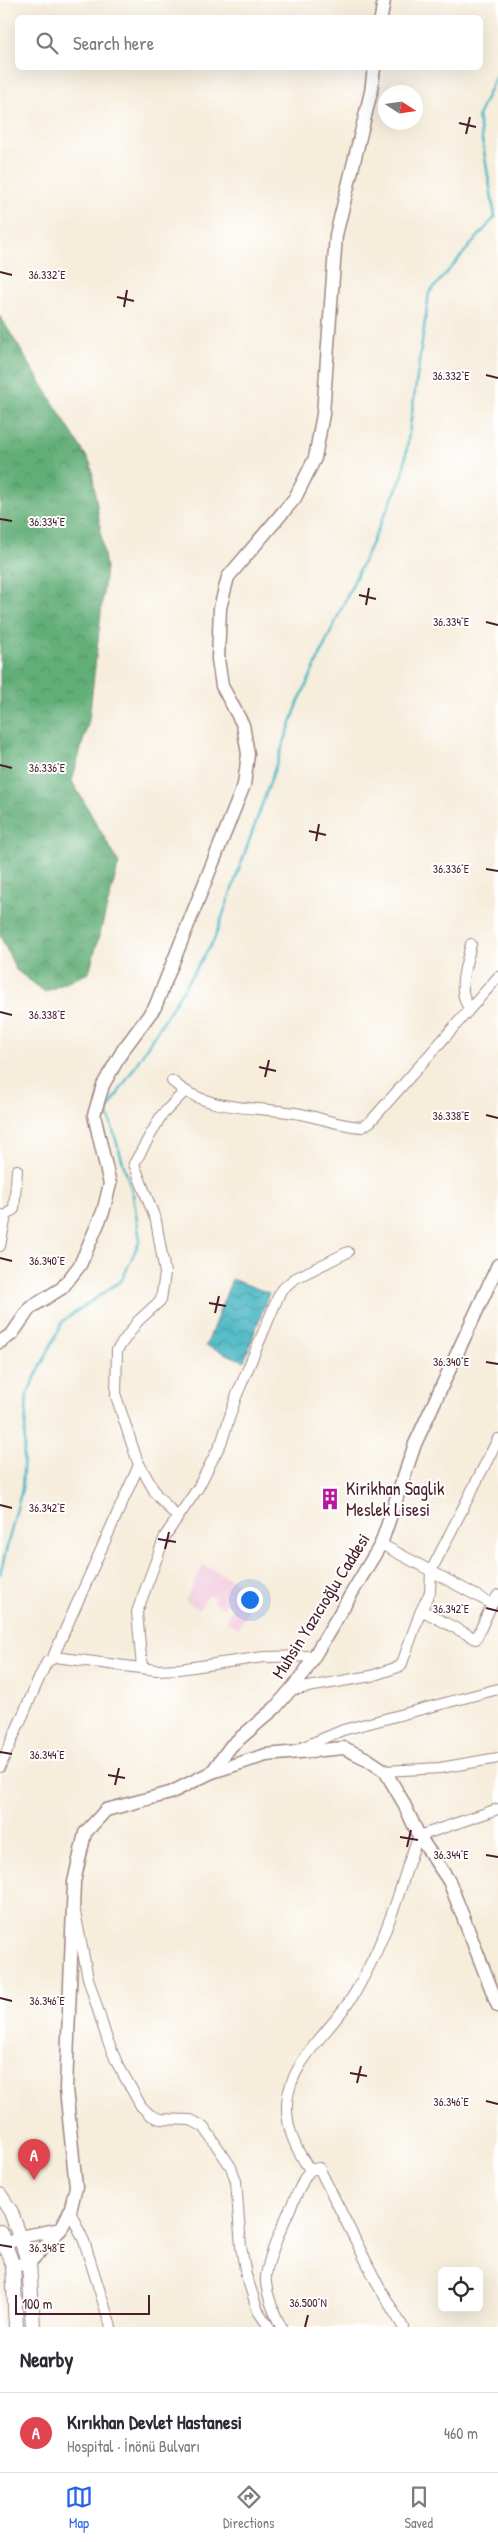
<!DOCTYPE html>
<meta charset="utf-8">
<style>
:root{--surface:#fff;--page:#f7f7f7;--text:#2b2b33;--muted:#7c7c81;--line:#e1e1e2;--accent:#2563eb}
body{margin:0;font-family:"Patrick Hand",sans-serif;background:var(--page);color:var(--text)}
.controls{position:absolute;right:15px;bottom:15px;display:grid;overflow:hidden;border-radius:8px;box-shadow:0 5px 20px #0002}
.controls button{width:45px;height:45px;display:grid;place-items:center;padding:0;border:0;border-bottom:1px solid var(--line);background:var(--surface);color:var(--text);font:25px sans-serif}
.compass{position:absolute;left:378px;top:85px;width:45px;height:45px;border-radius:50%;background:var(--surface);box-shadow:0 5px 20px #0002;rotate:102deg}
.scale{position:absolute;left:15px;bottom:12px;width:135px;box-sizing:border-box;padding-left:5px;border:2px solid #4a1f2b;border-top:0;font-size:14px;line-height:18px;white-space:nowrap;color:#4a1f2b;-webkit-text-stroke:4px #fff;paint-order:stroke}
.you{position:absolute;left:249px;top:1599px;width:18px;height:18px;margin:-12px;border:4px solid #fff;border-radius:50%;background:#1a73e8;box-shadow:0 0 0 8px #1a73e833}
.badge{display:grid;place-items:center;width:32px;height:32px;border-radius:50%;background:var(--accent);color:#fff;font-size:16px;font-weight:700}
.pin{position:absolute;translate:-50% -41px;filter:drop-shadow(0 1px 2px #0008)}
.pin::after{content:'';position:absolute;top:26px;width:18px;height:15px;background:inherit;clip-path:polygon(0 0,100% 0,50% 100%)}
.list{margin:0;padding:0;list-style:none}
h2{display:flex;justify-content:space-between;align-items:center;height:65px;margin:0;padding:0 20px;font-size:21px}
h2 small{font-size:16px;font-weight:400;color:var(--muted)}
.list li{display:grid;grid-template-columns:32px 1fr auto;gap:15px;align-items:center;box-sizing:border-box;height:80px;padding:0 20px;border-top:1px solid var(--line)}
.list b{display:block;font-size:19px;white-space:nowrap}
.list p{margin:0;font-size:16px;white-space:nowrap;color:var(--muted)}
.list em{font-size:16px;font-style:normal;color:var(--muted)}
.icon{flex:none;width:28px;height:28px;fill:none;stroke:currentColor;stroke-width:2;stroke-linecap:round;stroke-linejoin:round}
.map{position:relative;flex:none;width:498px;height:2327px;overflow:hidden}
.search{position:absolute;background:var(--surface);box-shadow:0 5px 20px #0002;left:15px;right:15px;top:15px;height:55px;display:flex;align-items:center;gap:12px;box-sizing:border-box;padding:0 18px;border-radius:8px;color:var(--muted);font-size:19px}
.sheet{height:145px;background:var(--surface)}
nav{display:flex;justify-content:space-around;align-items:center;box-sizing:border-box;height:70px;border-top:1px solid var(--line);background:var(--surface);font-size:14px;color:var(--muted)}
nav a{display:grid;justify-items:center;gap:2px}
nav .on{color:var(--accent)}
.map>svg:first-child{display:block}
.built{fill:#f3cfdf}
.forest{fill:url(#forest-crowns);stroke:#566651}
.water{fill:url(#water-waves);stroke:#4a6c78}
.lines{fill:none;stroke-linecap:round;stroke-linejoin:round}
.stream{stroke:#4bb8c5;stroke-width:2.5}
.minor-casing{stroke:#a08683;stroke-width:12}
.tertiary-casing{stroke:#a08683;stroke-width:15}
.secondary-casing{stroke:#a08683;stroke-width:16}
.minor{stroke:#fff;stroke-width:10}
.tertiary{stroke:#fff;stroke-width:12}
.secondary{stroke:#fff;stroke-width:14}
.ticks{fill:none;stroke:#4a1f2b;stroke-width:2}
.labels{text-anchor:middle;stroke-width:4;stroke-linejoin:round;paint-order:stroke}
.poi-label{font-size:18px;fill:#4a1f2b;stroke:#fff;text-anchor:start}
.street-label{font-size:18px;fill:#4a1f2b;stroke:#fff}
.ticks-label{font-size:12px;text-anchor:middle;fill:#4a1f2b;stroke:#fff;stroke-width:4;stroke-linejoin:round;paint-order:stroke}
</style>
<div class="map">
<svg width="498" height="2327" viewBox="0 0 498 2327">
<defs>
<pattern id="forest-crowns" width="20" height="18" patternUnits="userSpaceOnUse" patternTransform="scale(1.25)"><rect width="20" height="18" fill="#62ae77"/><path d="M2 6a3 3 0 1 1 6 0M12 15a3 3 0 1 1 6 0" fill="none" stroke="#538d62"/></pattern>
<pattern id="water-waves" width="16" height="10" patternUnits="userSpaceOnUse" patternTransform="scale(1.25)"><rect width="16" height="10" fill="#4bb8c5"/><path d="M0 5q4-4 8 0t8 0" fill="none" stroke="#4095a0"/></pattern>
</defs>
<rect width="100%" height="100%" fill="#fff"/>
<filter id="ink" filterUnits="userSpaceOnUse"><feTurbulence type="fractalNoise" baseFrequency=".02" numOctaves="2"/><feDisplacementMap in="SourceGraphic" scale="10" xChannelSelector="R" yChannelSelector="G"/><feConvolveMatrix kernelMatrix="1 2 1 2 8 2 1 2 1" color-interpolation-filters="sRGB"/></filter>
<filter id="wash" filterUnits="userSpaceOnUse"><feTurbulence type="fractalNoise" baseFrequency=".0096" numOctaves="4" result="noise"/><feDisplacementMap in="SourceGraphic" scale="20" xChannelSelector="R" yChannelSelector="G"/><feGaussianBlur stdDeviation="1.12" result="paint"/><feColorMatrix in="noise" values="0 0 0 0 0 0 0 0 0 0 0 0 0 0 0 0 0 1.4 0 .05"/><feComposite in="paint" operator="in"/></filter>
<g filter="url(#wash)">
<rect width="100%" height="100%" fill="#f6eddb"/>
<polygon class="built" points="203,1565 257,1593 239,1628 226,1622 233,1607 225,1604 223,1607 213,1602 215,1598 208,1595 200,1609 185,1601"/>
<polygon class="forest" points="0,316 91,464 106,568 89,720 72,781 119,863 89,973 45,992 16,970 0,935"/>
<polygon class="water" points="232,1279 269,1293 244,1361 206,1346"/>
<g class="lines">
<polyline class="stream" points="0,1574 22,1489 27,1394 63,1321 122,1280 140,1240 133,1195 107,1111 214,940 298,703 403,475 429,293 495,217 478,116 498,71"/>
</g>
</g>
<g filter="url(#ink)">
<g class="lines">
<g class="minor-casing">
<g id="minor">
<path d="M469 1009C456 986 466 968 471 944"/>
<path d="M172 1081C208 1114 257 1105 301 1114 321 1118 341 1126 362 1127L371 1121 498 977"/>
<polyline points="6,1216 14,1209 17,1170"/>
<polyline points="0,1246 6,1216 1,1215"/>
<polyline points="177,1517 156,1494 137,1460 116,1396 117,1350 138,1321 161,1300 165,1273 156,1221 134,1164 161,1116 184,1092"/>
<polyline points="381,1544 492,1604 498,1595"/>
<polyline points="420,1613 430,1592 431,1571 498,1439"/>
<polyline points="52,1659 139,1465"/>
<polyline points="142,1668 137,1612 165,1536 198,1488 222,1441 236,1397 281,1290 294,1279 348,1252"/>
<polyline points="291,1690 371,1676 401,1666 420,1613 423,1611 476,1639 492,1604"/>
<polyline points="296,1750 343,1730 498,1689"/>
<polyline points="0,1767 41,1674 47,1662 55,1657 156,1670 179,1669 264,1657 315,1656"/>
<polyline points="385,1771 440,1768 498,1758"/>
<polyline points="75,1912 88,1978 107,2039 117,2063 141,2106 150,2115 160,2119 191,2120 204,2127 231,2167 236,2181 241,2247 246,2275 258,2311 269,2327"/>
<path d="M310 2170C296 2150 286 2129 287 2103 290 2059 335 2028 356 1991 371 1965 384 1936 394 1908 403 1884 408 1860 419 1836L498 1809"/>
<polyline points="70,2211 84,2241 111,2327"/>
<path d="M281 2327C274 2313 268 2299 266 2283 263 2262 294 2201 304 2179L310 2170 319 2168 379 2287 403 2327"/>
</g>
</g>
<g class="tertiary-casing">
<g id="tertiary">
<polyline points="381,18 384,0"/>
<polyline points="0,1342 12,1334 30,1308 62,1288 80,1265 103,1212 110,1184 94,1115 103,1085 123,1050 155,1007 244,785 248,754 243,725 222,686 218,659 220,608 228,577 295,498 315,458 323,414 336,235 371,92 374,68"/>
<polyline points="212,1772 231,1746 275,1708 303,1675 381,1544 415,1444 498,1265"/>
<polyline points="5,2245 20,2237 61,2229"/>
<polyline points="13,2266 29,2263 61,2229 70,2211 76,2187 66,2089 74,1882 85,1833 106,1810 170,1793 212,1772 266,1755 344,1748 367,1759 385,1771 402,1800 419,1836 449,1881 498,2006"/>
</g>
</g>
<g class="secondary-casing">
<g id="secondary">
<polyline points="0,2195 11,2212 29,2263 33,2327"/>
<polyline points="0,2232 13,2266 16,2327"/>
</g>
</g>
<use href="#minor" class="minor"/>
<use href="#tertiary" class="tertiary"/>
<use href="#secondary" class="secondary"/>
</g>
</g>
<path class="ticks" d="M459 123 476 127M466 134 470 117M0 272 12 275M117 297 134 301M124 307 127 290M486 375 498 378M0 519 12 521M359 595 376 599M366 605 369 588M486 622 498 625M0 765 12 768M309 831 326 835M316 841 319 824M486 869 498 871M0 1012 12 1015M259 1067 276 1071M265 1077 269 1060M486 1115 498 1118M0 1258 12 1261M209 1303 226 1306M215 1313 219 1296M486 1362 498 1364M0 1505 12 1508M158 1539 176 1542M165 1549 169 1532M486 1608 498 1611M0 1752 12 1754M108 1775 125 1778M115 1785 119 1768M400 1837 418 1840M407 1847 411 1830M486 1855 498 1857M0 1998 12 2001M350 2073 367 2076M357 2083 361 2066M486 2101 498 2104M0 2245 12 2247M305 2327 308 2315"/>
<defs>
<g id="building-bare" transform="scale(1.725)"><path d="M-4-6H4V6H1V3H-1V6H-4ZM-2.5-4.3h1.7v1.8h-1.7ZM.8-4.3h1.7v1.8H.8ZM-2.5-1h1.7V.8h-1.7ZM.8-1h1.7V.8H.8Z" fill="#b5179e" stroke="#fff" stroke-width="2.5" paint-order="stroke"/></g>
</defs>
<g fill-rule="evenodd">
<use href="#building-bare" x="330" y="1499"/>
</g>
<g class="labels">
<g class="poi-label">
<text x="346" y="1495">Kirikhan Saglik<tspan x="346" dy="21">Meslek Lisesi</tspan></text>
</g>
<g class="street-label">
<text transform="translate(321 1606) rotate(-58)" y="6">Muhsin Yazıcıoğlu Caddesi</text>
</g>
</g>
<g class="ticks-label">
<text x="47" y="279">36.332°E</text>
<text x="451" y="380">36.332°E</text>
<text x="47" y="526">36.334°E</text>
<text x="451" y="626">36.334°E</text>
<text x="47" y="772">36.336°E</text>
<text x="451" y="873">36.336°E</text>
<text x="47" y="1019">36.338°E</text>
<text x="451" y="1120">36.338°E</text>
<text x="47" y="1265">36.340°E</text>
<text x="451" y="1366">36.340°E</text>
<text x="47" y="1512">36.342°E</text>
<text x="451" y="1613">36.342°E</text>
<text x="47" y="1759">36.344°E</text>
<text x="451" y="1859">36.344°E</text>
<text x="47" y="2005">36.346°E</text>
<text x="451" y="2106">36.346°E</text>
<text x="47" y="2252">36.348°E</text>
<text x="308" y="2307">36.500°N</text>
</g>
</svg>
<div class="controls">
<button><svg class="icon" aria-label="locate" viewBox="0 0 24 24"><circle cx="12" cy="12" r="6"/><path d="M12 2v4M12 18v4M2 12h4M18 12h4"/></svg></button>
</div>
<svg class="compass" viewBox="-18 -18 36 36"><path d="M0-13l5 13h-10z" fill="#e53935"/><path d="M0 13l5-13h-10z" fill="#7c7c81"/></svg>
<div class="scale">100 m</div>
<div class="you"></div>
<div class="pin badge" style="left:34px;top:2180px;background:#e0444e">A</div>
<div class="search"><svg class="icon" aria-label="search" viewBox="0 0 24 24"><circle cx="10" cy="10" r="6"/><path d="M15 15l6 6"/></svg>Search here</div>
</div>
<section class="sheet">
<h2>Nearby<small></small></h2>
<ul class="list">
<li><span class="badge" style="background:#e0444e">A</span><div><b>Kırıkhan Devlet Hastanesi</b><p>Hospital · İnönü Bulvarı</p></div><em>460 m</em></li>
</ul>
</section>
<nav>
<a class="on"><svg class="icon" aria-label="map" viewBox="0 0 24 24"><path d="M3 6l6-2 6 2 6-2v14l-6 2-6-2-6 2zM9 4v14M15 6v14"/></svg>Map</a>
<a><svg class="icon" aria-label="directions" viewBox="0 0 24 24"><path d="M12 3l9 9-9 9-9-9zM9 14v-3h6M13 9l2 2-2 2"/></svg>Directions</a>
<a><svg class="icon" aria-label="saved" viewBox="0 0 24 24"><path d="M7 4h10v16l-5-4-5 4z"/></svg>Saved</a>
</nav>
